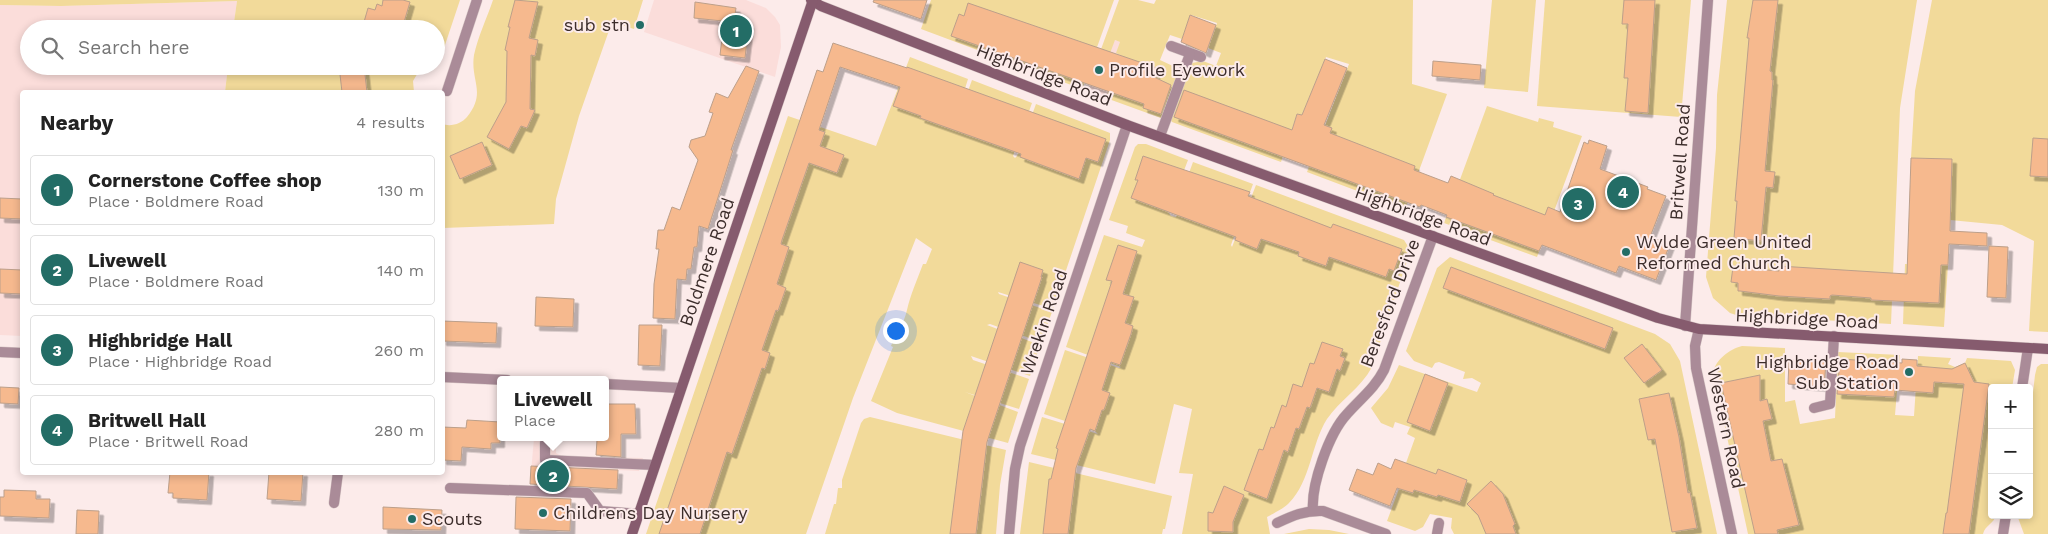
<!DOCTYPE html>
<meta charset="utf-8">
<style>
:root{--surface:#fff;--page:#f6f6f6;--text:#222;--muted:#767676;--line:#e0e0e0;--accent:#236d66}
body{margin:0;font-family:"Work Sans",sans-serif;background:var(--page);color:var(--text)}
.controls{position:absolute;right:15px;bottom:15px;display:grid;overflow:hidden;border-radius:5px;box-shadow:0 2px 8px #0003}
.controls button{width:45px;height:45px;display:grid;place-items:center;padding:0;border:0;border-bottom:1px solid var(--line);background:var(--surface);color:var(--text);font:25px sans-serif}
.you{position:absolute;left:895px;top:330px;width:18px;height:18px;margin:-12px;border:4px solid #fff;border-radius:50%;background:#1a73e8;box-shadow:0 0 0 8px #1a73e833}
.badge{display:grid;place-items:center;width:32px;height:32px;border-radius:50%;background:var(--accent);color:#fff;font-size:16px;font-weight:700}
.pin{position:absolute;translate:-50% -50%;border:2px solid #fff;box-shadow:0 1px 5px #0006}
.popup{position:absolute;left:497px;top:376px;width:112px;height:65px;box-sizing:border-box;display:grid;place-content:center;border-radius:5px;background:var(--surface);filter:drop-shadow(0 1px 4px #0005);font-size:16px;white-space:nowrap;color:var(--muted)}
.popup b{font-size:19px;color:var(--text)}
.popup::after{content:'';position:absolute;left:50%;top:100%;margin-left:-10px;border:10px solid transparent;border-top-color:var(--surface)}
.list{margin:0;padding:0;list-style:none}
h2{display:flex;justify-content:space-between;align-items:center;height:65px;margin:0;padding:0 20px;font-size:21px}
h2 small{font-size:16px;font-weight:400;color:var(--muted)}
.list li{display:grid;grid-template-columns:32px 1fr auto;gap:15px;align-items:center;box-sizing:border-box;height:70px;margin:0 10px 10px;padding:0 10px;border:1px solid var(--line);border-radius:5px}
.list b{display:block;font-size:19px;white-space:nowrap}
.list p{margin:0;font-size:16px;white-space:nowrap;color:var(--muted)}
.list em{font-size:16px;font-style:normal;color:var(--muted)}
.icon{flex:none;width:28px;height:28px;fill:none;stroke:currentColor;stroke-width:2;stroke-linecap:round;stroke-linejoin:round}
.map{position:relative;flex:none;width:2048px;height:534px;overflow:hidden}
.search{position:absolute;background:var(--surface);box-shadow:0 2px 8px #0003;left:20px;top:20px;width:425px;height:55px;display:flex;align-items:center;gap:12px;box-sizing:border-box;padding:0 18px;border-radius:28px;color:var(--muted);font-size:19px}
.panel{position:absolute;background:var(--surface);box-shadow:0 2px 8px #0003;left:20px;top:90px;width:425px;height:385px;border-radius:5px}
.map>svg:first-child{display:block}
.built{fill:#fbddda}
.green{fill:#f2da9a}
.building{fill:#f6b98e;stroke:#bc9f8a;filter:url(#shadow)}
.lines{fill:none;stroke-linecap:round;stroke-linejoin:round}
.lane-casing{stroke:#d9c9c8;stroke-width:11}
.street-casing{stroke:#d9c9c8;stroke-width:11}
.secondary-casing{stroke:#d9c9c8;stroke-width:11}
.lane{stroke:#aa8b98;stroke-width:10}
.street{stroke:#aa8b98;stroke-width:10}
.secondary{stroke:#865b6e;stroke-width:10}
.poi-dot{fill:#236d66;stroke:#fcebea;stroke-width:2}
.labels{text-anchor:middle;stroke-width:4;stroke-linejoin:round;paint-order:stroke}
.poi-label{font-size:18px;fill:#3c2d2b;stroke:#fcebea;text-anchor:start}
.street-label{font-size:18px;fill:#3c2d2b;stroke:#fcebea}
</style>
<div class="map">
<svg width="2048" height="534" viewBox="0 0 2048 534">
<defs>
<filter id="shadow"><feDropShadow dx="4.5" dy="4.5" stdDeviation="0" flood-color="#0004"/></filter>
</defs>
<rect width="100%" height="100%" fill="#fcebea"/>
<g class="built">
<polygon points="654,0 746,0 766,8 775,17 780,25 781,47 775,77 644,32"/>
<polygon points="237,1 233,29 29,29 29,66 228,66 225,92 22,92 22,336 0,335 0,5 61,6"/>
<polygon points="1115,40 1120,42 1120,54 1106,98 1087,91 1100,52"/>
<polygon points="534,438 556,439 556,453 561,456 643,458 639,471 575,468 574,487 530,484"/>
</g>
<g class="green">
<polygon points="0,0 460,0 443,51 436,57 436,29 233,29 237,1 61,6 0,5"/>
<path d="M493 0H643L634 29 612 22 579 116 556 199 554 224 443 228 442 124C451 127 461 124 467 117 487 92 470 81 474 55 478 36 487 18 493 0Z"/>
<polygon points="931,0 1114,0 1082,89 921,29"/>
<polygon points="1119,0 1138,0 1154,4 1156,0 1413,0 1412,84 1447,94 1405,209 1307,172 1349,64 1326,57 1302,115 1297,114 1281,162 1172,122 1170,119 1192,63 1203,61 1216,66 1221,53 1208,48 1217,23 1191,15 1182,39 1170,35 1160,60 1175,67 1178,76 1165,115 1161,118 1106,98 1120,55 1116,53 1120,42 1115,40 1109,56 1100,52"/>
<polygon points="1492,0 1536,0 1528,92 1484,88"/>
<polygon points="1545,0 1691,0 1681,117 1537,106"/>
<polygon points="1727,0 1917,0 1900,108 1891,324 1736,315 1730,313 1713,298 1706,277 1716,148 1717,95"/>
<polygon points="1932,0 2048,0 2048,332 2029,331 2034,241 2002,225 1950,220 1952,159 1911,158 1915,91"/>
<path d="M910 57 968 79 952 130 954 129 972 80 1032 103 1013 156 1015 158 1017 156 1036 104 1110 133V140L1053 309 998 292 999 294 1052 312 1041 342 990 324 987 325 1040 345 1030 376 971 356 973 360 1029 379 1019 409 965 392 1018 412 1008 443 897 413 871 401 893 347 891 346C896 333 904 324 907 310 910 296 917 280 923 264H926L932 249 916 238 853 398 806 534H646L788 116 876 146Z"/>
<polygon points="228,66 422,66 413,81 414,92 225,92"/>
<polygon points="1487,106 1538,122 1539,118 1554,122 1553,127 1582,136 1537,257 1444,223"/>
<path d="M1138 144H1146L1188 160 1168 212 1171 216 1176 217 1177 215 1174 214 1193 162 1253 184 1231 245 1232 247 1256 185 1404 240 1409 248V255L1372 367C1361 388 1340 400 1327 419 1311 444 1311 481 1289 503 1283 509 1274 513 1267 517L1270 534H1182L1193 474 1179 473 1192 409 1174 404 1155 484 1031 454 1042 417 1098 434 1095 431 1044 414 1065 350 1119 368 1121 367 1066 347 1104 235 1142 247 1145 240 1126 233 1128 226 1109 220 1135 147Z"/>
<polygon points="1450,257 1655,334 1670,344 1680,361 1717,534 1454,534 1451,528 1452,518 1430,514 1423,527 1415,531 1387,521 1408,465 1406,463 1415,438 1407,434 1410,427 1395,422 1393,428 1381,423 1371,408 1388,388 1399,365 1477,392 1481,383 1472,378 1463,379 1465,372 1439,362 1435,363 1432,368 1414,361 1406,351 1437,268"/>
<polygon points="1905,264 1948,265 1944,327 1903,324"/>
<path d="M1742 346 1785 348V402L1795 400 1800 424 1835 418 1838 352 1900 355 1895 415 1912 416H1914L1918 356 1951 358 1948 364 1955 367 1965 363 1967 358 2011 361 2015 370 2012 388H1992V515H1996C1994 524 1985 525 1983 534H1748L1713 372C1716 360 1729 349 1742 346Z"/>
<polygon points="2041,364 2048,364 2048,534 2024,534 2017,515 2029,515 2029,427 2035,375 2037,367"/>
<polygon points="870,417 1006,450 1000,485 996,534 825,534 834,504 836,504 838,488 842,488 842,480 861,423 864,419"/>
<polygon points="1029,462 1172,496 1165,529 1163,529 1162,534 1020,534"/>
<polygon points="1309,529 1329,530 1349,534 1284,534"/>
</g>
<g class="building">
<polygon points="383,0 403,0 410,2 402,29 362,29 368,8 375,10 377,4 382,6"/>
<polygon points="515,0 538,2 529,38 538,40 535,56 531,55 530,109 535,110 527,128 521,126 509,149 487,137 506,102 507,51 505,50 510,27 508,27"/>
<polygon points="874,0 927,0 921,19 873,2"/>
<polygon points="1624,0 1655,0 1648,113 1625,111 1628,78 1624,78 1628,24 1622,24"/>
<polygon points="1753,0 1778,0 1770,71 1772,72 1772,80 1773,80 1765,171 1775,172 1773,188 1766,187 1761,241 1734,238 1737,201 1735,201 1738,167 1749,38 1747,38"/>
<polygon points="695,2 736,8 734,22 749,24 745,58 720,55 724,21 732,22 694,18"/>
<polygon points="968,3 1157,68 1154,77 1171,85 1161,114 1143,108 1144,104 951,36 959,14 964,16"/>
<polygon points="1190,15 1216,25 1206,53 1181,42"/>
<polygon points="833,43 907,68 907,67 1106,139 1098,162 1086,158 1079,179 1020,157 1021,154 920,118 921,116 893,106 900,87 840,67 819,130 825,132 820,146 844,155 837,173 809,163 782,240 781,244 789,247 777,284 786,288 778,311 776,310 762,350 770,353 765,369 762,368 732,454 727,452 700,534 659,534 817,70 823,72"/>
<polygon points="1325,59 1347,68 1324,125 1332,128 1330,133 1415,166 1414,170 1448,183 1451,176 1494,194 1493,195 1501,198 1545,215 1548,207 1560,212 1584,142 1588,144 1589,140 1607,146 1600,169 1648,187 1647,189 1666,196 1650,237 1670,244 1656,280 1619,266 1616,273 1542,245 1539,251 1446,217 1447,215 1421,205 1420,207 1174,117 1184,90 1292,130 1297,114 1302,115"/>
<polygon points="1433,61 1481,65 1480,80 1432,76"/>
<polygon points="339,66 364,66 367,92 342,92"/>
<polygon points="746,66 759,71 731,150 733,150 708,229 699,226 697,247 694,247 691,269 687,269 686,280 677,279 675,319 653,318 654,284 659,249 656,249 658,230 664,230 672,207 680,210 698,160 689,147 691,140 705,136 713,113 709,112 716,93 728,98"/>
<polygon points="2033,138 2048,139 2048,177 2030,176"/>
<polygon points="482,142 492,165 460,179 450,156"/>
<polygon points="1143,156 1250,192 1248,196 1331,228 1333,224 1402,249 1394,271 1389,269 1386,277 1329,257 1326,266 1298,256 1299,252 1261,239 1257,249 1235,240 1236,237 1131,198 1138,180 1135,180"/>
<polygon points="1911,158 1952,159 1950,231 1987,233 1987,246 1949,244 1948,265 1941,265 1939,303 1871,300 1871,298 1832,295 1830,296 1830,299 1779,296 1740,291 1738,291 1738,283 1731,282 1733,267 1779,271 1779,266 1907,274"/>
<polygon points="0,198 22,199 22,219 0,218"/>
<polygon points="1118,245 1137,251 1123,294 1134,297 1125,323 1133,326 1131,334 1120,365 1111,362 1102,390 1110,393 1104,410 1102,410 1095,431 1090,429 1076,468 1068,534 1043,534 1049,479 1051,479 1058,449 1056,448 1112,281 1106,280"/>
<polygon points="1989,246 2008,247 2006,298 1987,297"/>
<polygon points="1020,262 1043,270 1041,277 1042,277 987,442 976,534 950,534 963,431"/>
<polygon points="1451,267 1613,328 1605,349 1443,288"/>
<polygon points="0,269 22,270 22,294 0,293"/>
<polygon points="536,297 574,299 573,327 535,326"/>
<polygon points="442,321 497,323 496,343 442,341"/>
<polygon points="639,325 662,325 660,366 638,365"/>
<polygon points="1322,342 1343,349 1340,356 1345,358 1340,371 1337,369 1329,392 1317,388 1310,408 1307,407 1299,429 1296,428 1288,452 1284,450 1267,499 1244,490 1259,449 1263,450 1271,427 1274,428 1282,405 1286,407 1293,384 1302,387 1310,363 1314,364"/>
<polygon points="1642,344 1662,370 1644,383 1624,358"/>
<polygon points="1840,359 1902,363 1902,359 1917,360 1917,366 1952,369 1965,363 1974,382 1989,384 1969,534 1943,534 1946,513 1947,513 1964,384 1934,382 1933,393 1895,390 1894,397 1837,394"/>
<polygon points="1789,360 1826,362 1824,387 1788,384"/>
<polygon points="1425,374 1448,383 1430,431 1407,422"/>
<polygon points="1760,375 1760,401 1767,399 1772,419 1763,421 1771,461 1782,459 1799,525 1777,530 1778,534 1755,534 1721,383"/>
<polygon points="0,387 19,388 18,404 0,403"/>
<polygon points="1669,393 1679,437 1688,493 1690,492 1697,528 1672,532 1655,439 1648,440 1639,399"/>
<polygon points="606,404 635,404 636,434 621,434 621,457 596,455 597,440 606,440"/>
<polygon points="467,420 500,422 500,443 491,443 491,449 462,447 461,461 442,460 442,427 466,428"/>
<polygon points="1395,459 1436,474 1438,469 1467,480 1460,502 1438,495 1437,497 1414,490 1413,493 1397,488 1390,506 1349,490 1357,469 1373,475 1378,463 1391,469"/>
<polygon points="531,466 618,470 617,489 530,484"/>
<polygon points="170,472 209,472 207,500 173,498 173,493 168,493"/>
<polygon points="269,472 303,472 301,501 267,499"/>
<polygon points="1491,481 1503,494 1515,524 1513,526 1516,534 1486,534 1478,515 1467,504"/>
<polygon points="1224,486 1244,495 1233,522 1233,532 1208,531 1208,512 1213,513"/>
<polygon points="4,490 36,491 36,499 50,499 49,518 0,516 0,497 4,497"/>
<polygon points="516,497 571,499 570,531 515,529"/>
<polygon points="383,507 442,510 441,530 383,529"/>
<polygon points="77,510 99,511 98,534 76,534"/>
</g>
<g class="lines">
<g class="lane-casing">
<g id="lane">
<polyline points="1814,408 1830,404 1834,336"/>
<polyline points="545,443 545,460 655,465"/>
<polyline points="450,488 587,493 600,511 639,514"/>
<polyline points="334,503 338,472"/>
</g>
</g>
<g class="street-casing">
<g id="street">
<polyline points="1171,46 1201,57"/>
<polyline points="447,91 477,0"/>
<polyline points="1160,136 1190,54"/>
<polyline points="1685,326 1708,0"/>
<polyline points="1699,329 1695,346 1696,368 1732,534"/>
<polyline points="0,352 22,353"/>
<polyline points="442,377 507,380"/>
<polyline points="606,384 681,388"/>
<polyline points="2022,388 2028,348"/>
<path d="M1313 510C1311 485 1329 433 1347 414 1360 399 1375 388 1384 370L1433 236"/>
<path d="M1277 523C1292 516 1305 510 1323 511L1386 534"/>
<polyline points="1009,534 1015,469 1020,446 1127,125"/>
<polyline points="1437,534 1439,523"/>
<polyline points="2003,534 2006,515"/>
</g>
</g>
<g class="secondary-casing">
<g id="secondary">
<polyline points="811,0 821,6 1127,125 1658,318 1699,329 2048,349"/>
<polyline points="632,534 813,0"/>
</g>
</g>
<use href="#lane" class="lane"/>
<use href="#street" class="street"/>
<use href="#secondary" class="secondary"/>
</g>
<g class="poi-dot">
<circle cx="640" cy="25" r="5"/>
<circle cx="1099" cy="70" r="5"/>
<circle cx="1626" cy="252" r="5"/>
<circle cx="1909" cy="372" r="5"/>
<circle cx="543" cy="513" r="5"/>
<circle cx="412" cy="519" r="5"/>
</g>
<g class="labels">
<g class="poi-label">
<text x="630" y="31" text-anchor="end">sub stn</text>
<text x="1109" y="76">Profile Eyework</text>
<text x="1636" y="248">Wylde Green United<tspan x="1636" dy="21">Reformed Church</tspan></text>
<text x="1899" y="368" text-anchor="end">Highbridge Road<tspan x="1899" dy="21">Sub Station</tspan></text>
<text x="553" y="519">Childrens Day Nursery</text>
<text x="422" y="525">Scouts</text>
</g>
<g class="street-label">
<text transform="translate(1044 75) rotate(21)" y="6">Highbridge Road</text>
<text transform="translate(1680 162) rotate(-86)" y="6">Britwell Road</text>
<text transform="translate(1423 216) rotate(20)" y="6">Highbridge Road</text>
<text transform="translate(707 262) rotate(-71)" y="6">Boldmere Road</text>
<text transform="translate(1390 303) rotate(-69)" y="6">Beresford Drive</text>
<text transform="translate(1807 319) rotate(3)" y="6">Highbridge Road</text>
<text transform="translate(1044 322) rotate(-71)" y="6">Wrekin Road</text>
<text transform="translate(1726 428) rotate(78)" y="6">Western Road</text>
</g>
</g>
</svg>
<div class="controls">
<button>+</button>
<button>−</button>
<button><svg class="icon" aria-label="layers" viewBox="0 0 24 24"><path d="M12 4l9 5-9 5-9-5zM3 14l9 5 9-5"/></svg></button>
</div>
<div class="you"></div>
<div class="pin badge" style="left:736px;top:31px">1</div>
<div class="pin badge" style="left:553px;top:476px">2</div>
<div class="popup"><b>Livewell</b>Place</div>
<div class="pin badge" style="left:1578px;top:204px">3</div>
<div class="pin badge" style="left:1623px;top:192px">4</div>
<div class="search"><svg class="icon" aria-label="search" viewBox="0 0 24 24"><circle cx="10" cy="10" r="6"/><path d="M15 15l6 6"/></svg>Search here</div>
<section class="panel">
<h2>Nearby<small>4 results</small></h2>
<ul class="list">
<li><span class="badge">1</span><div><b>Cornerstone Coffee shop</b><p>Place · Boldmere Road</p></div><em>130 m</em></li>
<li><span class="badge">2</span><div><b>Livewell</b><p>Place · Boldmere Road</p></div><em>140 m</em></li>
<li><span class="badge">3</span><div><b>Highbridge Hall</b><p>Place · Highbridge Road</p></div><em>260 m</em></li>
<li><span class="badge">4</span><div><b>Britwell Hall</b><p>Place · Britwell Road</p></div><em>280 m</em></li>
</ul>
</section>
</div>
